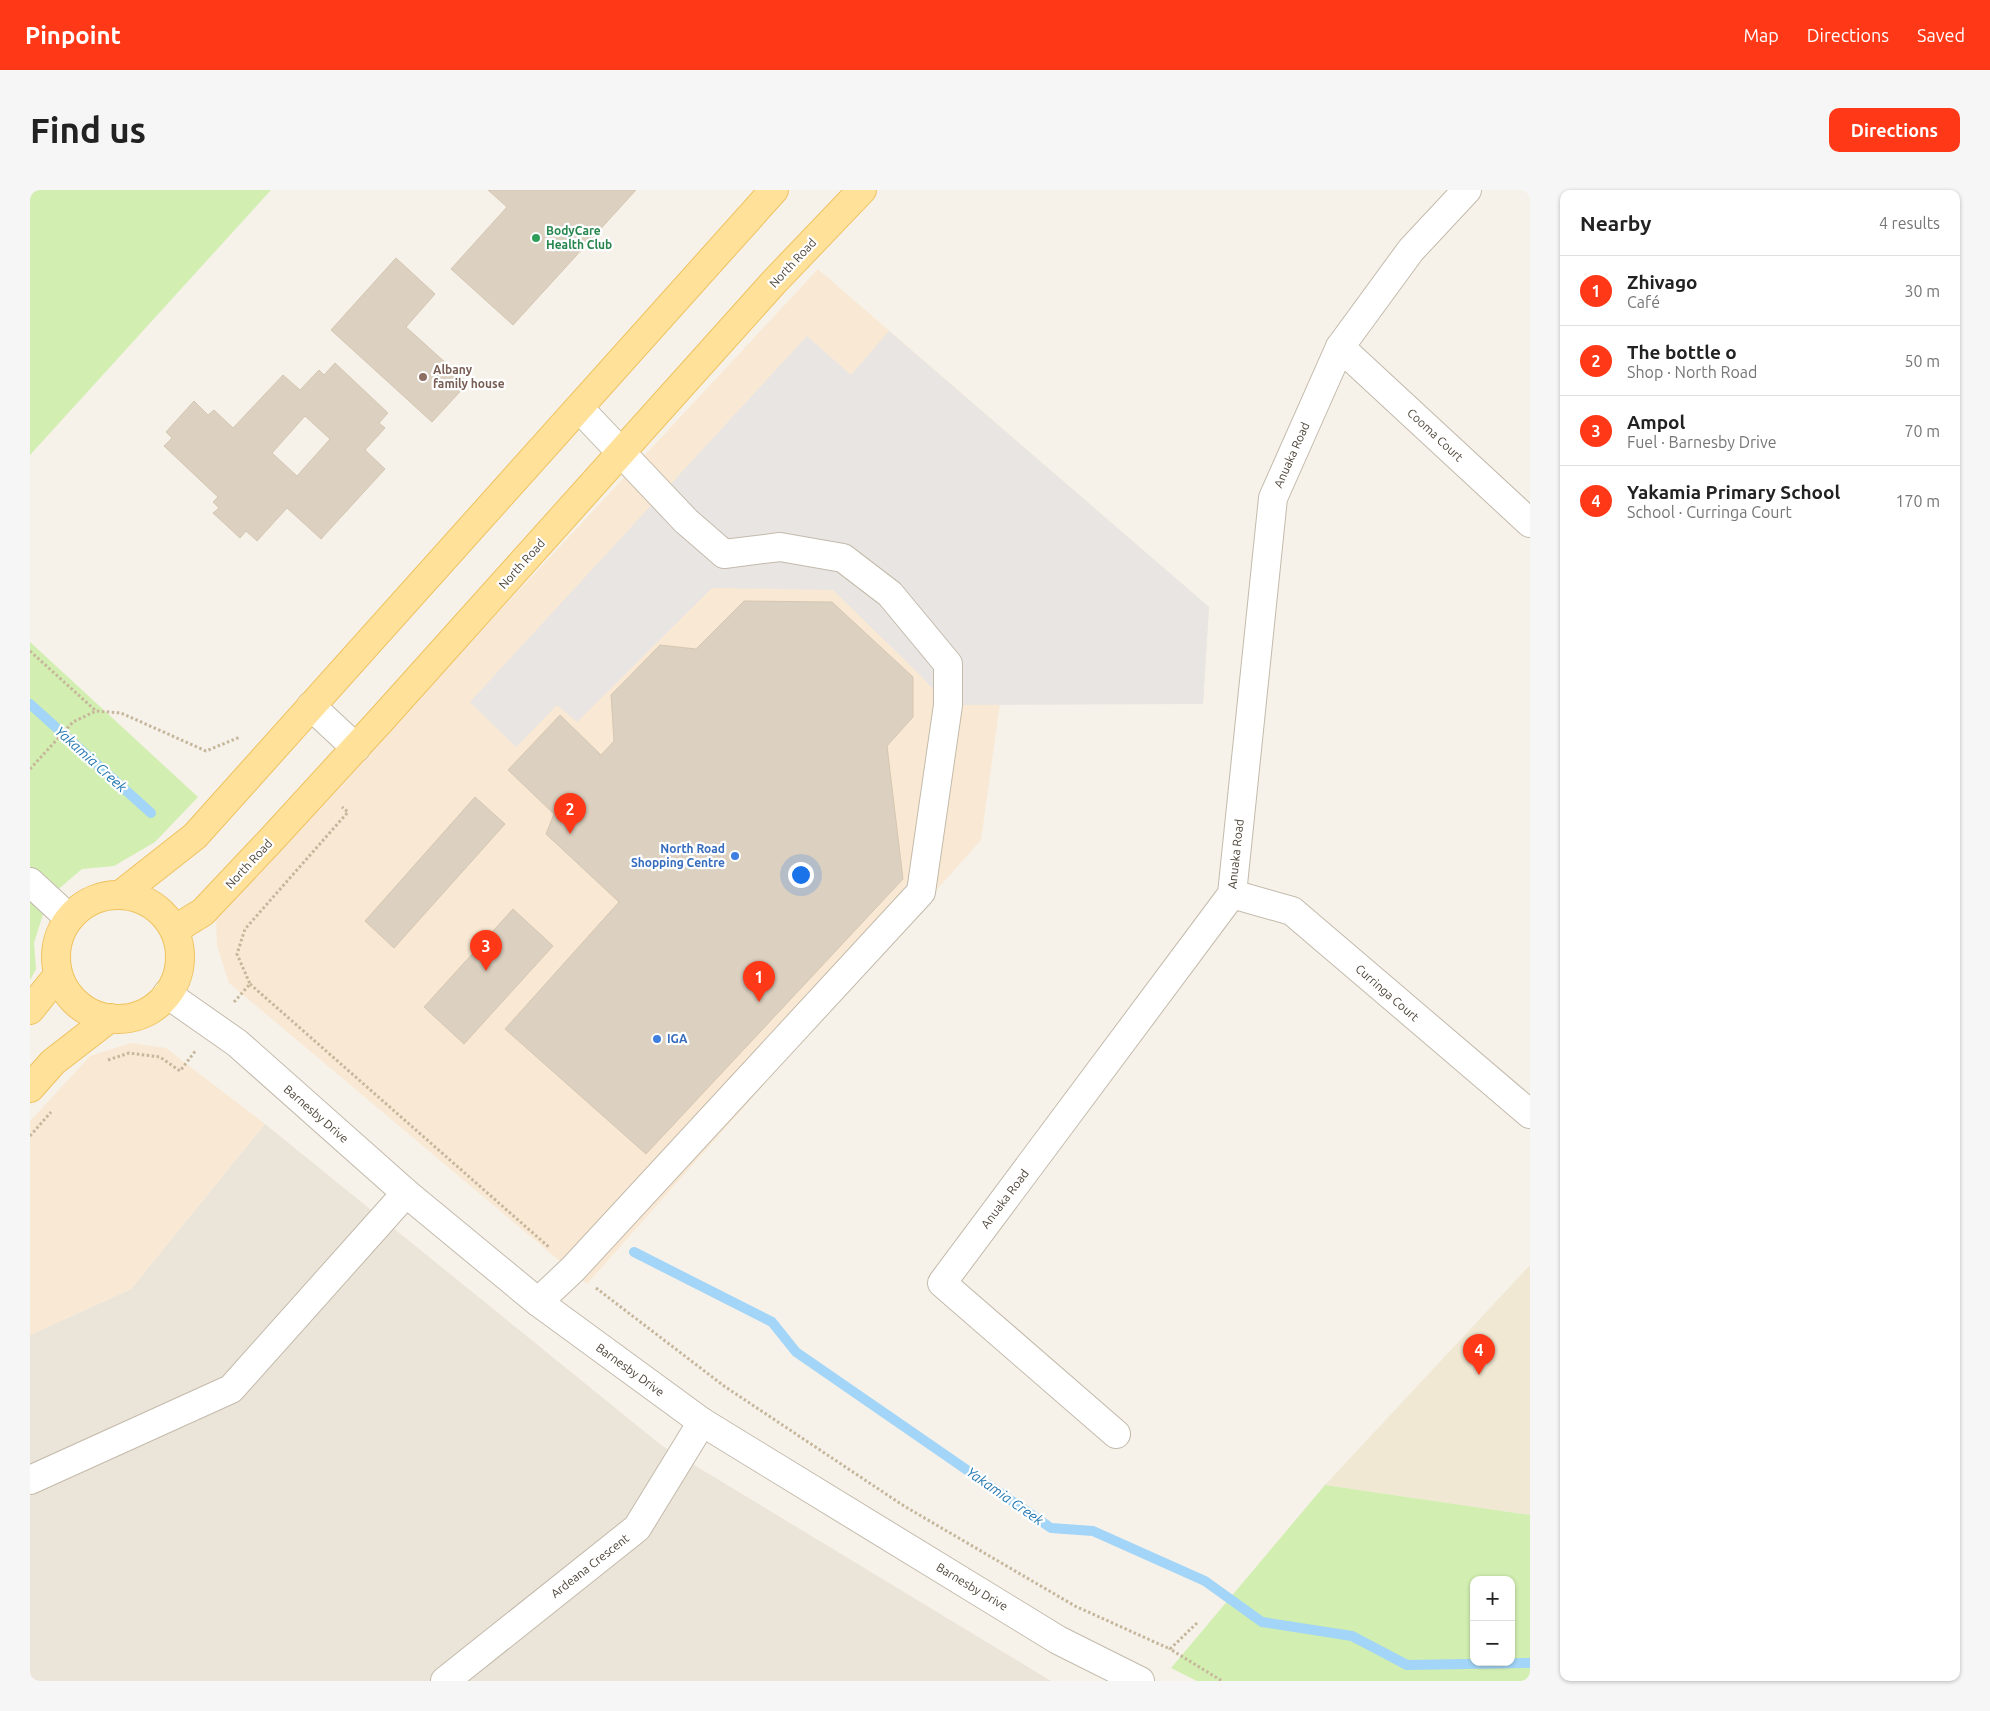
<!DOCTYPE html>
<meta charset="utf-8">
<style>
:root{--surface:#fff;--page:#f6f6f6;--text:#222;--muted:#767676;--line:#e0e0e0;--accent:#ff3818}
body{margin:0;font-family:Ubuntu,sans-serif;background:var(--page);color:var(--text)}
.controls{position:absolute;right:15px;bottom:15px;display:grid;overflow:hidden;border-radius:10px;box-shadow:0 1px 4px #0004}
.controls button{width:45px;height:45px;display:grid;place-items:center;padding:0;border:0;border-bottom:1px solid var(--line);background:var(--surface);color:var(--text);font:25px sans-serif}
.you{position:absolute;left:770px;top:684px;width:18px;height:18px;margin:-12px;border:4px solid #fff;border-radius:50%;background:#1a73e8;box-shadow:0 0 0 8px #1a73e833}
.badge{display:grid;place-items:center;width:32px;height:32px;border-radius:50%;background:var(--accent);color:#fff;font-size:16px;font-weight:700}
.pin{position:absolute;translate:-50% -41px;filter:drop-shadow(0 1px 2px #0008)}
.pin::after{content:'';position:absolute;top:26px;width:18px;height:15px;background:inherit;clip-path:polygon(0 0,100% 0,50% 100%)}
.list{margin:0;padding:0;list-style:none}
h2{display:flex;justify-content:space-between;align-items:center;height:65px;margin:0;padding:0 20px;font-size:21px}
h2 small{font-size:16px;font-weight:400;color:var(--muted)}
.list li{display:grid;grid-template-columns:32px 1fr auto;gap:15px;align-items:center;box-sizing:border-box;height:70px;padding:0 20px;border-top:1px solid var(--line)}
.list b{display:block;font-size:19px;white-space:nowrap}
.list p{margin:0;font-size:16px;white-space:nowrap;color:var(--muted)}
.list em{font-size:16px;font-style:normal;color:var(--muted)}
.map{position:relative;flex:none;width:1500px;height:1491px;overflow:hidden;border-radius:10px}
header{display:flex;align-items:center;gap:30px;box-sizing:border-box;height:70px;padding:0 25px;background:var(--accent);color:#fff}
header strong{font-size:24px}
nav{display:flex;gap:28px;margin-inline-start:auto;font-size:18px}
.intro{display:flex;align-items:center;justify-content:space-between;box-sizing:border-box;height:120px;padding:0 30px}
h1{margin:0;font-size:35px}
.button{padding:12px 22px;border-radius:10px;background:var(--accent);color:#fff;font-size:18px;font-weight:700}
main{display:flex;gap:30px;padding:0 30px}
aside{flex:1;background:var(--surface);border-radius:10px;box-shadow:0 1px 4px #0004}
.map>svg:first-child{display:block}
.residential{fill:#ebe4d8}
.commercial{fill:#f9e9d4}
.education{fill:#f0e8d3}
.green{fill:#d2eeb0;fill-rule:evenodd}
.parking{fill:#e8e5e2}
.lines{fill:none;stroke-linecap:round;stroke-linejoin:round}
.stream{stroke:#a2d5f7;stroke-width:10}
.building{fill:#dcd1c1;stroke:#d5c6b1;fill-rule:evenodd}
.minor-casing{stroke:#c3baab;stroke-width:30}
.major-casing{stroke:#efc25f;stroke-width:30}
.path{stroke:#c6b69b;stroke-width:3;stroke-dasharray:2.5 2.5;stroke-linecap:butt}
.minor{stroke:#fff;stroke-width:28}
.major{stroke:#ffe19a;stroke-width:28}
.leisure-dot{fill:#2e9e5b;stroke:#fff;stroke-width:2}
.education-dot{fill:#8d6e63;stroke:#fff;stroke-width:2}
.shop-dot{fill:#3f7fe0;stroke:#fff;stroke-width:2}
.labels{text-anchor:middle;stroke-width:4.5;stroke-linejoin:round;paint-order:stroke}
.leisure-label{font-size:12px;font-weight:bold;fill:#27864d;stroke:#fff;text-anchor:start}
.street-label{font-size:12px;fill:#4b4337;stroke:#fff}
.education-label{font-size:12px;font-weight:bold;fill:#785e54;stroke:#fff;text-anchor:start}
.shop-label{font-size:12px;font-weight:bold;fill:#366cbe;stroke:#fff;text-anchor:end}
.water-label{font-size:14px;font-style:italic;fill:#2377b1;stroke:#fff}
</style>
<header>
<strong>Pinpoint</strong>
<nav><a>Map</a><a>Directions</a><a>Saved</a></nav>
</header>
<div class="intro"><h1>Find us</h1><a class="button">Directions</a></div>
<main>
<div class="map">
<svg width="1500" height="1491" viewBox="0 0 1500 1491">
<rect width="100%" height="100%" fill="#f6f2ea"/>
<polygon class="residential" points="235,934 631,1255 1021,1491 0,1491 0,1145 101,1099"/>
<g class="commercial">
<polygon points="788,79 1179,417 1173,514 970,514 951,650 557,1094 199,793 187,756 186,726"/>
<polygon points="101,853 136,858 235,934 101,1099 0,1145 0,931 60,866"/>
</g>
<polygon class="education" points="1500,1075 1500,1325 1295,1295"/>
<g class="green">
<polygon points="0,0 241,0 0,265"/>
<polygon points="0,452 168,607 125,652 84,676 52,679 18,708 4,753 6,779 0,790"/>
<path d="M1295 1295 1500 1325V1491H1167L1141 1478ZM1444 1390H1481V1472H1444Z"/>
</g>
<polygon class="parking" points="859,141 1179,417 1173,514 918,515 887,482 803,400 682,398 547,532 527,515 486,557 440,512 777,146 821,185"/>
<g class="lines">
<g class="stream">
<polyline points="0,514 121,623"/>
<polyline points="604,1062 742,1132 766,1162 1021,1338 1063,1341 1175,1391 1232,1432 1322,1446 1377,1475 1500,1473"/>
</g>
</g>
<g class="building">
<polygon points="458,0 606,0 483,135 421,79 477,17"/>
<polygon points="366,68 405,104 376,137 438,193 402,232 301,140"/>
<path d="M305 173 358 223 349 233 355 238 335 260 355 279 291 349 257 318 227 351 216 341 210 348 183 323 189 318 183 312 188 307 134 256 142 248 136 242 164 211 178 225 184 220 203 238 253 185 270 200 289 180 294 185ZM275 226 300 249 267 286 242 263Z"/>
<polygon points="714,411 802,412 883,487 883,527 857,556 873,689 616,964 475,839 589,712 516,644 524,624 478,580 530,525 571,565 584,551 581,505 630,455 666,459"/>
<polygon points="445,607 475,634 364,758 335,731"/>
<polygon points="483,719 523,756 434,854 394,817"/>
</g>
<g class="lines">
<g class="minor-casing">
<g id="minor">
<polyline points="1310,157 1500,333"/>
<polyline points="281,516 326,558"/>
<polyline points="0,692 39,728"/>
<polyline points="1202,704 1262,721 1500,924"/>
<polyline points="137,804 207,853 376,1003 508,1112 672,1232 1028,1450 1110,1491"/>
<polyline points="508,1112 543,1079 891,702 918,515 918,474 860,404 813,368 750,357 694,364 656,331 549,218"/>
<polyline points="1086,1244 912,1093 1202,704 1243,308 1310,157 1381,60 1437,0"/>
<polyline points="0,1290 201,1199 376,1003"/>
<polyline points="415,1491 607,1338 672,1232"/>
</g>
</g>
<g class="major-casing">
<g id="major">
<polyline points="90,705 165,646 744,0"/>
<circle cx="88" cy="767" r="62"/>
<polyline points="144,740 173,722 241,650 351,530 744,92 832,0"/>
<polyline points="0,820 28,785"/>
<polyline points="0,898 23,872 80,828"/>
</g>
</g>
<g class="path">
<polyline points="0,461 66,521"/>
<polyline points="0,579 43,532 66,521 91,523 176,561 210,547"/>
<polyline points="220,794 520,1058"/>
<polyline points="204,812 220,794 207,764 215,739 318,622 312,617"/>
<polyline points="78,870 99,863 130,867 150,881 166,860"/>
<polyline points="0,946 21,922"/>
<polyline points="566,1098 694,1196 874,1316 1045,1416 1140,1459"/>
<polyline points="1167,1433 1140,1459 1192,1491"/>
</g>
<use href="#minor" class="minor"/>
<use href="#major" class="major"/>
</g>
<circle class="leisure-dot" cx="506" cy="48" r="5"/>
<circle class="education-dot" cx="393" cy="187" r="5"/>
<g class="shop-dot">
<circle cx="705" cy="666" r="5"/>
<circle cx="627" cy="849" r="5"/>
</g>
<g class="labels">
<g class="leisure-label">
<text x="516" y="45">BodyCare<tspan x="516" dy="14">Health Club</tspan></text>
</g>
<g class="street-label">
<text transform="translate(763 73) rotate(-47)" y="4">North Road</text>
<text transform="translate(1405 245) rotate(43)" y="4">Cooma Court</text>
<text transform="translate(1262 265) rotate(-66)" y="4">Anuaka Road</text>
<text transform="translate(492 374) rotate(-48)" y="4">North Road</text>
<text transform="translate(1206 664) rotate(-84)" y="4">Anuaka Road</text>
<text transform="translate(219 674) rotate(-47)" y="4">North Road</text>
<text transform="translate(1357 803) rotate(41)" y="4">Curringa Court</text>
<text transform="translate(286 924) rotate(41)" y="4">Barnesby Drive</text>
<text transform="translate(975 1009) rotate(-53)" y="4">Anuaka Road</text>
<text transform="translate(600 1180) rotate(36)" y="4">Barnesby Drive</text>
<text transform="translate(560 1376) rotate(-38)" y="4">Ardeana Crescent</text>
<text transform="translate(942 1397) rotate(31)" y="4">Barnesby Drive</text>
</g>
<g class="education-label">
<text x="403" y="184">Albany<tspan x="403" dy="14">family house</tspan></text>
</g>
<g class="shop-label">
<text x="695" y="663">North Road<tspan x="695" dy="14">Shopping Centre</tspan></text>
<text x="637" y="853" text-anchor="start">IGA</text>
</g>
<g class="water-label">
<text transform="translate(61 569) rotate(42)" y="5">Yakamia Creek</text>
<text transform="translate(975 1306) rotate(35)" y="5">Yakamia Creek</text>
</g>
</g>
</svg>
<div class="controls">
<button>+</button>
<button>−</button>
</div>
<div class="you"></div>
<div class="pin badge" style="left:729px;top:812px">1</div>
<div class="pin badge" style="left:540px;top:644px">2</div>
<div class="pin badge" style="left:456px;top:781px">3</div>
<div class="pin badge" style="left:1449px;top:1185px">4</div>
</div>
<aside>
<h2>Nearby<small>4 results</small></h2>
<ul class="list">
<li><span class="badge">1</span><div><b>Zhivago</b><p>Café</p></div><em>30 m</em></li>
<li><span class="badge">2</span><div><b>The bottle o</b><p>Shop · North Road</p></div><em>50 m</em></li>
<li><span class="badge">3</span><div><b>Ampol</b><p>Fuel · Barnesby Drive</p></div><em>70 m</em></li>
<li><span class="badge">4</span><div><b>Yakamia Primary School</b><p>School · Curringa Court</p></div><em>170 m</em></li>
</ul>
</aside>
</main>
